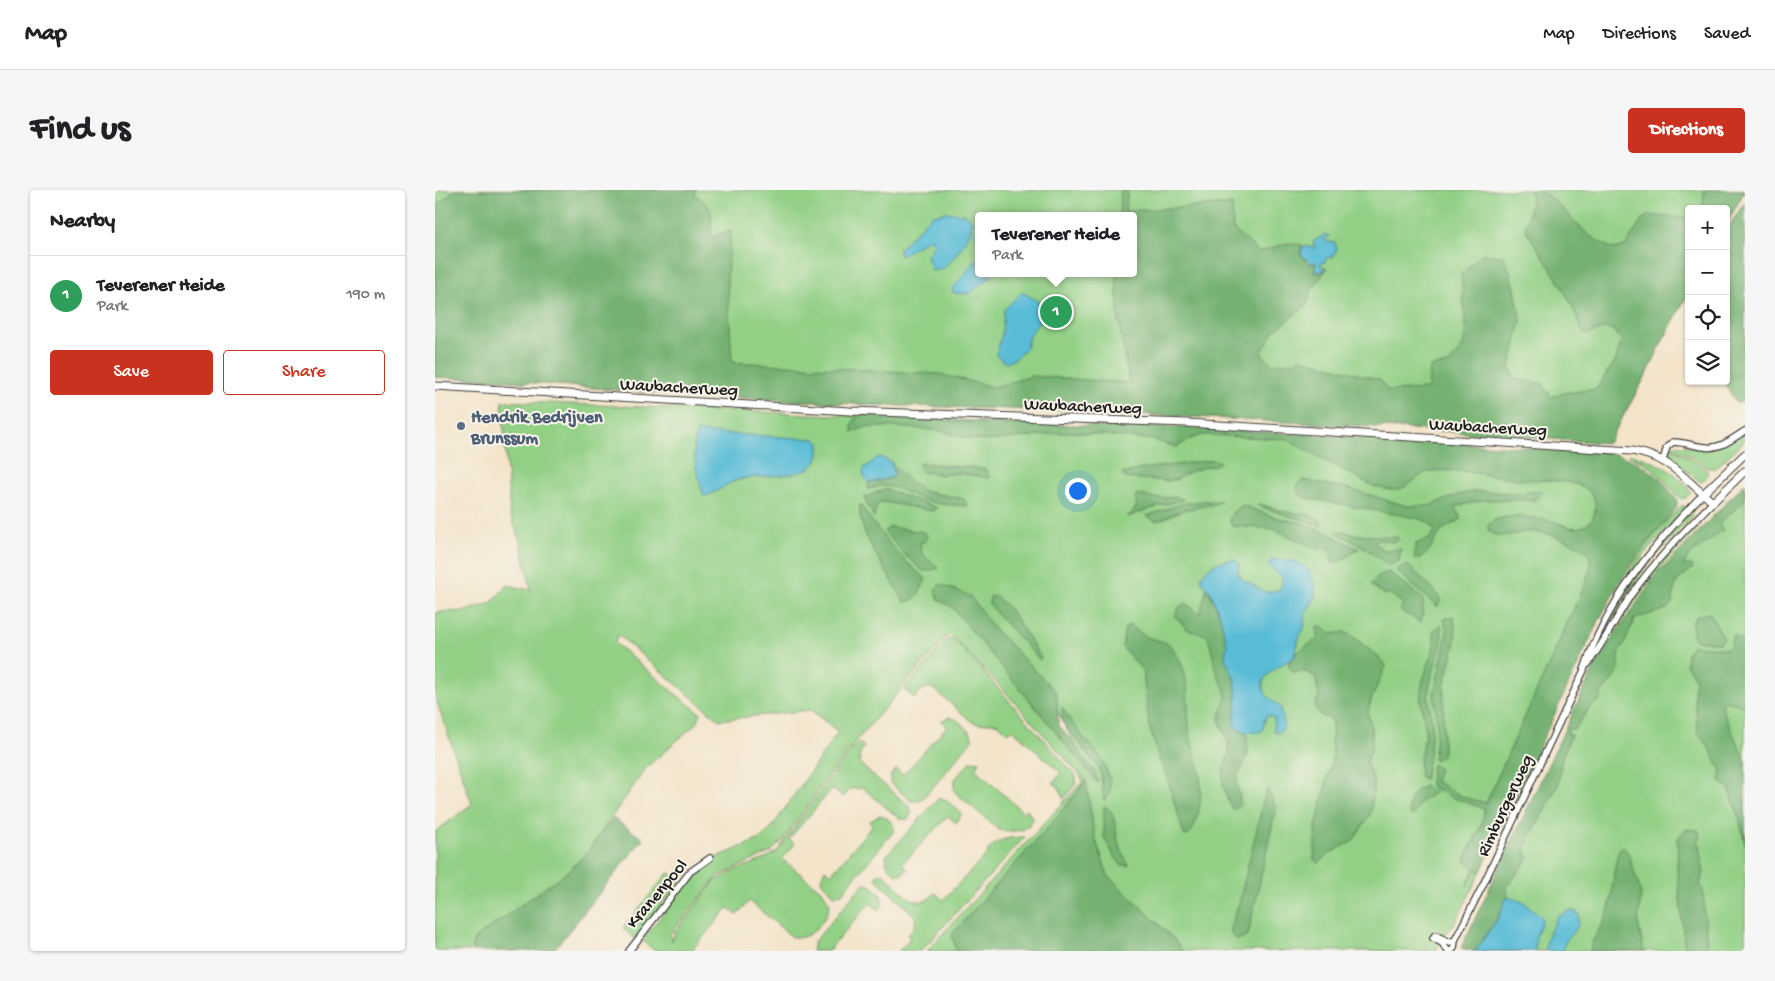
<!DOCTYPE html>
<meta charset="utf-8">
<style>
:root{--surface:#fff;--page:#f6f6f6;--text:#202124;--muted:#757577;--line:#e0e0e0;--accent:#c8321e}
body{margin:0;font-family:"Gochi Hand",sans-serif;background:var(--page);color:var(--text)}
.controls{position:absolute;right:15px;top:15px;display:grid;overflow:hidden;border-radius:5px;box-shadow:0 1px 4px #0004}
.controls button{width:45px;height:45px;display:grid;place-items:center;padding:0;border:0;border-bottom:1px solid var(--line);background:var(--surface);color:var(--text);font:25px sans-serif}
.you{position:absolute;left:642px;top:300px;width:18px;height:18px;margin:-12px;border:4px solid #fff;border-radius:50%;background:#1a73e8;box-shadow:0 0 0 8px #1a73e833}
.badge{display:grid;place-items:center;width:32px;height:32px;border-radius:50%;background:var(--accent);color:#fff;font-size:16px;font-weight:700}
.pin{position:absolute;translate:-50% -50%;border:2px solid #fff;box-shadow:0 1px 5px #0006}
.popup{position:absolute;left:540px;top:22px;width:162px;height:65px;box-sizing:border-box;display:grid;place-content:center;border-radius:5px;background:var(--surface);filter:drop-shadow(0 1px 4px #0005);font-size:16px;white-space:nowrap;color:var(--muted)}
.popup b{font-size:19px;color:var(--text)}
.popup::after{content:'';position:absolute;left:50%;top:100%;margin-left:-10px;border:10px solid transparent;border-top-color:var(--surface)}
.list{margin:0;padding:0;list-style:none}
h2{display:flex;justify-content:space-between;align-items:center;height:65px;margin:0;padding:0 20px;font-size:21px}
h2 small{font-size:16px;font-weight:400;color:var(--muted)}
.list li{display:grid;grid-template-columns:32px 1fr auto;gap:15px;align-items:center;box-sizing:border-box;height:80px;padding:0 20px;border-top:1px solid var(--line)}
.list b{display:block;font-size:19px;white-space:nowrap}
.list p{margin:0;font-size:16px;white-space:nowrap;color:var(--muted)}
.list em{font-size:16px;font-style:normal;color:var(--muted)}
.actions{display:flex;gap:10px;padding:15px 20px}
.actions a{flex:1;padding:11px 0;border:1px solid var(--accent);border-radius:5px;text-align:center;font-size:18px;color:var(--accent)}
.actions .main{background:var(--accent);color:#fff}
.icon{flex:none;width:28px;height:28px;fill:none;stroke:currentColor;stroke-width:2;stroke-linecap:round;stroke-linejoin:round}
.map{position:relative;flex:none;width:1310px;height:761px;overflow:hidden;border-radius:5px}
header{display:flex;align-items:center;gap:30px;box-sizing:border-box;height:70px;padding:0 25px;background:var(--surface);border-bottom:1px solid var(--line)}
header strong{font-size:24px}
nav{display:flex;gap:28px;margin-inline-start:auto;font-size:18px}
.intro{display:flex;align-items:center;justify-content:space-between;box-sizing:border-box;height:120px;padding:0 30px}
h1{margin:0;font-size:35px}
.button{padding:12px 22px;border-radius:5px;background:var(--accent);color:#fff;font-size:18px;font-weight:700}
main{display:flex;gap:30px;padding:0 30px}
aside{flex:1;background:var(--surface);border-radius:5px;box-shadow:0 1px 4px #0004}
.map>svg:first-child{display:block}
.green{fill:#92d085;stroke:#577650;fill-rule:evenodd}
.forest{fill:#75b272;stroke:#486747}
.water{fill:#58bcd7;stroke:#3a6c7a}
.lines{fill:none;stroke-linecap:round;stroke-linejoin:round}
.stream{stroke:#58bcd7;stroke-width:2}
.minor-casing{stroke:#3c3a36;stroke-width:8}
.tertiary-casing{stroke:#3c3a36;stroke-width:9}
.minor{stroke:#fff;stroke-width:5.5}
.tertiary{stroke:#fff;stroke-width:7}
.service-dot{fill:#5c6f8a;stroke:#f7f3e8;stroke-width:2}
.labels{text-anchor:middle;stroke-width:4;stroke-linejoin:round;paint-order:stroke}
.street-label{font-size:18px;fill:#1c1c1c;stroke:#f7f3e8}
.service-label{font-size:18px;font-weight:bold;fill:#4e5e75;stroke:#f7f3e8;text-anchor:start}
</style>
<header>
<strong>Map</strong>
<nav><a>Map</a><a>Directions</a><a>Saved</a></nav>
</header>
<div class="intro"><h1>Find us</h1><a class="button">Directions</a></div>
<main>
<aside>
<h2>Nearby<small></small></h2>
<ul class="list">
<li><span class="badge" style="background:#2e9e5b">1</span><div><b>Teverener Heide</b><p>Park</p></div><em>190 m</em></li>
</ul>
<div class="actions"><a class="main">Save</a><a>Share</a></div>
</aside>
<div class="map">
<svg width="1310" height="761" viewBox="0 0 1310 761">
<rect width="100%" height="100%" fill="#f7f3e8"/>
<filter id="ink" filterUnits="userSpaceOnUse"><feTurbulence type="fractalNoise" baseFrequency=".02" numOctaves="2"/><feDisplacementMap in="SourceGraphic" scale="10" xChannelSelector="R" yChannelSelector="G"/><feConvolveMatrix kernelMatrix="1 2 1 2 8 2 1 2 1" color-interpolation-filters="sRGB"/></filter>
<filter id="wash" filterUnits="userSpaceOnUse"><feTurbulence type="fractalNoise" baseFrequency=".0096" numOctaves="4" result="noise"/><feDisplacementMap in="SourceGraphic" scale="20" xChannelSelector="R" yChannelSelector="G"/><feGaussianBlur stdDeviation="1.12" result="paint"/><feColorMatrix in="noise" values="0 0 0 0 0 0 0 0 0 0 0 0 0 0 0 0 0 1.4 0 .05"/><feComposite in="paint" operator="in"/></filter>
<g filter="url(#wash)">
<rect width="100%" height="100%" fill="#f3e4ca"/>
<g class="green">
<path d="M0 0H1310L1291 35V19H1254V102L1226 154 1214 180 1173 253 963 238 647 221 441 215 219 203 53 189 0 187ZM544 26H698V83H544Z"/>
<path d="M67 211 706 238 1180 269 1140 463 1078 601 1032 696 1041 679 1045 683 1021 731 1010 746 1008 745 1001 761H748L738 748 673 686 660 648 650 589 635 615 616 634 518 744 521 761H492L648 591 645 585 563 494 514 444 417 556 394 585 349 649 336 662 283 686 235 744 237 751 240 742 281 690 298 681 325 671 342 662 399 582 420 555 424 553 429 557 424 566 426 575 473 615 477 622 473 629H465L428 598 416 599 408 607 397 599 354 649 360 654 347 669 388 702 395 714C392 730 373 754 356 746L314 711 302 725 293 718 256 761H220L207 750 253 693 273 671 325 649 335 640 403 542 376 520 284 530 183 445 180 453 238 502 265 523 263 532 211 578 153 661 135 680 37 757 38 761H0V642L37 614 0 506V424L4 422 31 421 56 413 72 395 96 400 86 353 75 324ZM552 459 613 503 647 569 648 575Z"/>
<polygon points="1310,243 1310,250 1281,278 1272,278 1258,267 1236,257 1239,255 1254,256 1276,260"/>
<path d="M1235 259C1250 264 1261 271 1273 282L1272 286 1267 292 1263 290 1234 267 1233 261Z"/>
<path d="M1195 264C1215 269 1247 283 1256 303L1251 308 1246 309 1217 278 1206 271 1194 266Z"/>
<polygon points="1310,297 1310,506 1303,513 1307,517 1310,517 1310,761 1037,761 1125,576 1127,568 1135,545 1132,543 1135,537 1147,527 1171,474 1198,435 1200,429"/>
<path d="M1247 315 1251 318 1212 361 1188 395C1196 370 1228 334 1247 315Z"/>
<polygon points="1254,321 1258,326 1224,362 1204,386 1158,461 1182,415 1212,370"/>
<path d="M1263 331 1266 334C1232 369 1202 405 1175 447 1195 402 1230 366 1263 331Z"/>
<path d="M513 449H519L641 586V594L628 609 624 597 618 593 626 583 577 539 573 543C570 540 566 536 563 534 555 530 547 537 537 532L500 500 494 497 487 500 479 508 469 500Z"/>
<path d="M514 527C524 529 532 538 537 546V550L507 587 485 611H476L455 593 456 585 461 579 468 585 512 536 506 531Z"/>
<path d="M536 571 545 572 540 579 588 622 592 619 597 628C594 643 576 642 564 640L521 603 519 600 520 589Z"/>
<polygon points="506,608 511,610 525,622 526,625 521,633 513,626 467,674 473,679 467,684 460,683 452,675 451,666 503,609"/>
<path d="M445 625C452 627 460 633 459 641L406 704 399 705 387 693 386 688 390 679 396 684 438 635 434 632Z"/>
<path d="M590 647 486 761H464L475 748 472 745C478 740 482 734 480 726L443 691 441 688 442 684H449C465 698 481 725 500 703L508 710 554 662 552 661C566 647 573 648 590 647Z"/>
<polygon points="235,683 246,690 200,749 188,738 232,684"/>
<path d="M428 694C441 694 453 709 444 720L435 713 393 761H377L379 752Z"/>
</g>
<g class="forest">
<path d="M20 0H261L260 5C280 16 277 27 276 47L296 41 292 85 297 172 505 184 558 197 597 186 694 193 683 124 681 83H698V26H684L686 0H693L690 21 797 14 798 39 824 62 853 53 867 55 865 64 874 74H881L879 76V82L886 84 891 78V80L876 101 872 115 839 141 826 164 837 174 859 172 864 168 945 190 953 201 993 199 995 177 1014 174 1029 154 1030 130 1026 84 1047 64 1069 66 1079 94 1086 131 1075 177 1080 189 1108 194 1116 207 1129 203 1161 199 1181 170 1186 150 1180 141 1170 138 1153 145 1147 142C1136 104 1110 72 1090 38L1097 8 1094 0C1116 0 1131 24 1146 38 1156 47 1166 54 1179 59L1190 56 1207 30 1213 25 1248 28 1254 25V102L1226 154 1214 180 1173 253 963 238 647 221 441 215 219 203 53 189 0 187V17Z"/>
<polygon points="1269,0 1310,0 1291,35 1291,19 1263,19 1268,14"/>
<polygon points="1309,13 1310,17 1310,216 1307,211 1302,214 1288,191 1291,191 1291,41"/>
<path d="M422 224 572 234 740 237 1171 262C1199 268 1218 278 1235 301 1240 307 1244 310 1241 318L1203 364 1186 390 1162 434 1045 683 1030 671C1035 653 1050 636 1049 618L1046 619 1044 617 1019 608 997 597 995 592 997 574 1004 579 1000 591 1028 607 1051 613 1151 392C1153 384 1158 373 1154 365 1148 353 1113 343 1100 342 1084 340 1069 351 1054 342L1053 336C1061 321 1102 328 1117 331 1129 334 1137 341 1149 336 1160 331 1163 316 1158 307 1154 300 1148 296 1140 294 1121 289 1102 291 1083 289 1054 286 1023 277 993 282 988 283 984 287 980 290 962 303 960 302 938 296L851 249 768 245 758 248 741 257 718 250 636 242 554 251 534 249 508 241 460 237H432L417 242V235Z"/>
<polygon points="777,270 785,272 781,275 763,279 748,285 743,289 733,291 690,288 687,284 707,279"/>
<path d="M456 272 475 291 488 301 529 309 533 316C518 315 503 315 489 310 469 303 454 289 433 300V292L444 291 458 287 459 282Z"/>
<polygon points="488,273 551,279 554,286 553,288 524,283 507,285 487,282 484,278 484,274"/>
<path d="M867 290 911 298 972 316H994L1022 305 1039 301 1085 303 1106 301 1108 303 1101 310H1048L1020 317 1026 329C1021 333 1013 335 1009 339 997 350 997 367 979 369L981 354 994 349 1000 341C996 331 985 329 976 327L871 308 864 304 862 295Z"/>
<polygon points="1310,293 1310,310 1284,334 1288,340 1255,365 1248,375 1257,375 1258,378 1241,392 1237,414 1232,419 1199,429 1190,453 1184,462 1184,479 1180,487 1167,502 1165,510 1155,517 1139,540 1134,538 1132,543 1136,545 1127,568 1123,595 1090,657 1093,669 1072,697 1073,708 1064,727 1040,761 1026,758 1158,480 1176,449 1222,385"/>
<polygon points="451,299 502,318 497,321 449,312 442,314 439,327 430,310 430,307"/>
<path d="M703 305 720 308 742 307 749 310 727 315 692 327C700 320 704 317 700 307Z"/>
<polygon points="767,311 786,311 780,314 748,320 725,330 720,331 712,326 746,314"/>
<path d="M425 314C446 345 462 365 491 389 486 399 482 412 469 412 456 385 421 344 425 314Z"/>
<path d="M824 314 852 322 872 324 885 330 887 336C865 328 843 324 822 315Z"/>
<polygon points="808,315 839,327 867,333 888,341 924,359 918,361 914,366 899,374 896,370 898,361 888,357 884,360 839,339 797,336 794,330 797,323"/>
<path d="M455 337 489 342 492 345 491 350 485 354C485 365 495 371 503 377V379L488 381 466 361 449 341Z"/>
<polygon points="908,341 916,344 961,347 964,349 958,352 943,350 939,353 948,360 966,359 964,371 954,375 927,356 902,343"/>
<polygon points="970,376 974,376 1004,405 1006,410 1002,417 961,380"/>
<polygon points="954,382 988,409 988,421 986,432 965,421 968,414 954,403 949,405 936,395 943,386"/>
<polygon points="505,394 535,406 557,436 618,499 622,505 623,534 660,582 663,593 517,417 504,410 500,400"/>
<polygon points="772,397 784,423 792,454 790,468 796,477 801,496 802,512 799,535 806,540 812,542 813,565 803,585 802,593 806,613 802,618 797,619 792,608 788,594 788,581 794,563 793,552 784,530 791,507 789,498 783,486 773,447 768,444 753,440 740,426 744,417 750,413 765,424"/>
<path d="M560 406C580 420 592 448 606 467L605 470 562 424 554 413 555 407Z"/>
<polygon points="1275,423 1289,449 1284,453 1259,450 1257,433 1261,426"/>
<polygon points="1018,426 1021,442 1020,456 1009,497 1008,560 1007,566 998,570 1002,535 999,505 1012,442 1009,429"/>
<path d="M694 435C701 439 707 445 714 448 722 451 732 450 737 458 756 482 752 509 754 538 755 551 760 562 763 575 767 593 767 613 761 631 758 638 758 642 751 646L749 645 731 584 724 569 714 536 708 481 687 457 690 438Z"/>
<path d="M1006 435C1011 457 996 478 994 500 992 511 997 523 997 535 997 553 993 571 990 589L985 587C982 572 988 559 990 544 991 530 984 516 986 501 988 481 1003 462 998 441Z"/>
<polygon points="882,436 893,440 897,444 909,442 916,445 948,471 951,476 937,507 933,522 937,545 937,559 931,572 939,591 936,623 918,651 895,663 884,673 879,670 881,637 898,565 896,552 898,543 896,528 888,527 882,522 880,515 884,506 880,486 871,482 858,482 854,477 854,471 859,467 861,463 883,449"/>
<polygon points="1298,444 1310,452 1310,517 1307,517 1304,514 1291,511 1287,515 1290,526 1310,570 1310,655 1304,627 1293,596 1287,594 1285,590 1286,581 1272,554 1263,543 1259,500 1260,488 1251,474 1252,463 1257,455 1292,459 1296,455"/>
<path d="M627 517C633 527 640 537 647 546 654 554 663 562 667 571 673 581 681 603 669 610L665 580 627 532Z"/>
<polygon points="651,591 660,648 673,686 738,748 748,761 521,761 517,744 616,634"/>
<path d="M990 596 1000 602 984 613 978 626 974 623C973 610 977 600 990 596Z"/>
<polygon points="833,599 841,618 813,745 802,750 796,744 796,736 805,710 831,600"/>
<path d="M669 616C682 622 680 638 683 651 685 659 690 668 694 676L686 675 679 666 669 647Z"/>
<polygon points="178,628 208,649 118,761 38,761 37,757 40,748 135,680 153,661"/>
<polygon points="1251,639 1263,640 1265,644 1263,651 1269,683 1265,694 1268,700 1272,761 1250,761 1242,678 1243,648"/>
<path d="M1185 658H1189L1193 663 1206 703 1203 733 1209 761H1155C1157 747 1167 738 1172 725 1179 705 1177 675 1185 658Z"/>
</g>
<g class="water">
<path d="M510 22 530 24 538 31C536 45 520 69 508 78 505 80 501 80 497 81L492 66 499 54 496 48 465 66 464 59 496 26Z"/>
<polygon points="890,44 895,46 890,49 890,51 900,53 902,59 898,67 891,68 890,72 886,73 886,76 890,77 886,82 879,81 882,73 880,72 875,73 866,64 868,56 880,58 878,52"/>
<polygon points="542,69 543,69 544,83 558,83 558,85 534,104 519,103 517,99"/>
<polygon points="587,102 603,111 606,129 594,146 591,158 581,168 571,173 561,165 567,143 569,120"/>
<path d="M262 242 380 249 385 253C384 259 384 267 381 272 368 290 323 284 303 290 291 293 282 304 269 306 263 291 255 257 262 242Z"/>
<path d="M444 267 456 272 459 282 458 287 435 293C429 288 427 285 429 278Z"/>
<path d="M837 369 860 371 869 376 875 383 880 394V408L870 425 869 439 865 445 859 467C848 475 818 486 831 504 835 510 841 513 846 518V524L849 529 848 539 843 543 839 541V528L836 526H831L827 541C817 544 807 543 799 535L802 507 800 490 790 468 792 454 784 423 775 401 768 393 766 388C771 376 789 368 801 370L804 374 803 381 806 388 829 402H835L845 399C851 384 843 385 834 376L836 370Z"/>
<path d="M1071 708C1087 708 1097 718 1108 729L1101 746 1100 761H1040L1064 727Z"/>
<path d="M1134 721H1139L1144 724C1146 744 1130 743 1128 761H1111C1109 749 1118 738 1122 727Z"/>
</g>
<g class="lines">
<polyline class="stream" points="537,39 544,50"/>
</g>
</g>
<g filter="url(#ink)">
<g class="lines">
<g class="minor-casing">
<g id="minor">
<path d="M1228 270 1232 257 1238 252C1249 252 1259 256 1270 257 1285 260 1298 248 1310 241"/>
<path d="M1153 474C1169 452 1181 428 1196 405 1220 371 1249 341 1278 312"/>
<polyline points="194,761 255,682 275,668"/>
<polyline points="1013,761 1007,753 998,748 1000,745 1015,752 1020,750"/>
<path d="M1016 761 1019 758 1020 750 1048 695 1149 480C1171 412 1218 355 1268 304"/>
</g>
</g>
<g class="tertiary-casing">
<g id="tertiary">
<path d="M0 196 415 221 752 233 1197 261C1238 268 1248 289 1278 312L1310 281"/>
<polyline points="1268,304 1310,264"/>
</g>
</g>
<use href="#minor" class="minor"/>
<use href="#tertiary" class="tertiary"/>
</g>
</g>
<circle class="service-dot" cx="26" cy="236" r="5"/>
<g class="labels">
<g class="street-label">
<text transform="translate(244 196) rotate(3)" y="6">Waubacherweg</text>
<text transform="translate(648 215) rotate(2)" y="6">Waubacherweg</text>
<text transform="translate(1053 236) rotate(3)" y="6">Waubacherweg</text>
<text transform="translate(1069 615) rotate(-65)" y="6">Rimburgerweg</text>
<text transform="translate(221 703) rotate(-50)" y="6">Kranenpool</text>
</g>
<g class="service-label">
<text x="36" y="232">Hendrik Bedrijven<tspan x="36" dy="21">Brunssum</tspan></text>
</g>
</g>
</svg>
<div class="controls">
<button>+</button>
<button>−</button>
<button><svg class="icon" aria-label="locate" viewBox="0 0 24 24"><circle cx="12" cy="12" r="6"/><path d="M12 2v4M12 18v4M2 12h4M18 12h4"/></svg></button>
<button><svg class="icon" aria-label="layers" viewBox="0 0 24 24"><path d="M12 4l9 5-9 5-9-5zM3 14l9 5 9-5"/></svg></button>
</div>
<div class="you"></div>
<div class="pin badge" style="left:621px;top:122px;background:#2e9e5b">1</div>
<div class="popup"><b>Teverener Heide</b>Park</div>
</div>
</main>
